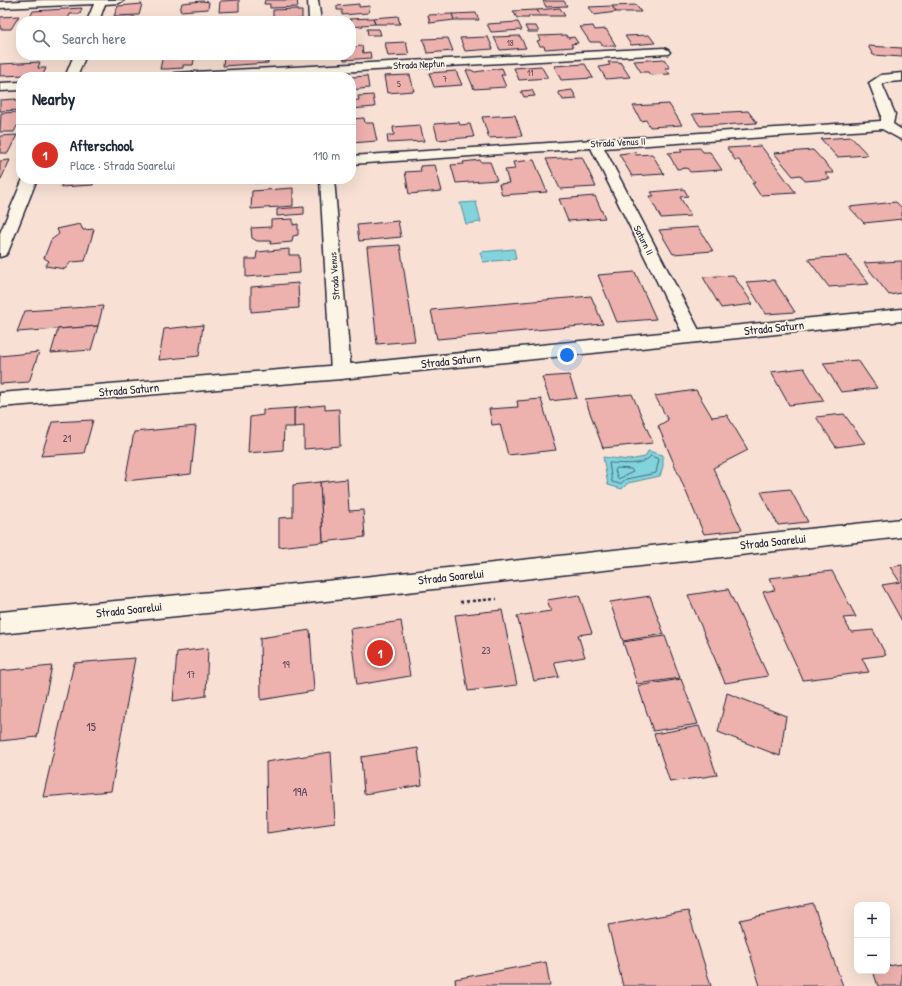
<!DOCTYPE html>
<meta charset="utf-8">
<style>
:root{--surface:#fff;--page:#f6f6f7;--text:#1f2937;--muted:#747a83;--line:#e0e1e3;--accent:#d93025}
body{margin:0;font-family:"Patrick Hand",sans-serif;background:var(--page);color:var(--text)}
.controls{position:absolute;right:12px;bottom:12px;display:grid;overflow:hidden;border-radius:8px;box-shadow:0 4px 16px #0002}
.controls button{width:36px;height:36px;display:grid;place-items:center;padding:0;border:0;border-bottom:1px solid var(--line);background:var(--surface);color:var(--text);font:20px sans-serif}
.you{position:absolute;left:567px;top:355px;width:14px;height:14px;margin:-10px;border:3px solid #fff;border-radius:50%;background:#1a73e8;box-shadow:0 0 0 6px #1a73e833}
.badge{display:grid;place-items:center;width:26px;height:26px;border-radius:50%;background:var(--accent);color:#fff;font-size:13px;font-weight:700}
.pin{position:absolute;translate:-50% -50%;border:2px solid #fff;box-shadow:0 1px 4px #0006}
.list{margin:0;padding:0;list-style:none}
h2{display:flex;justify-content:space-between;align-items:center;height:52px;margin:0;padding:0 16px;font-size:17px}
h2 small{font-size:13px;font-weight:400;color:var(--muted)}
.list li{display:grid;grid-template-columns:26px 1fr auto;gap:12px;align-items:center;box-sizing:border-box;height:60px;padding:0 16px;border-top:1px solid var(--line)}
.list b{display:block;font-size:15px;white-space:nowrap}
.list p{margin:0;font-size:13px;white-space:nowrap;color:var(--muted)}
.list em{font-size:13px;font-style:normal;color:var(--muted)}
.icon{flex:none;width:22px;height:22px;fill:none;stroke:currentColor;stroke-width:2;stroke-linecap:round;stroke-linejoin:round}
.map{position:relative;flex:none;width:902px;height:986px;overflow:hidden}
.search{position:absolute;background:var(--surface);box-shadow:0 4px 16px #0002;left:16px;top:16px;width:340px;height:44px;display:flex;align-items:center;gap:10px;box-sizing:border-box;padding:0 14px;border-radius:16px;color:var(--muted);font-size:15px}
.panel{position:absolute;background:var(--surface);box-shadow:0 4px 16px #0002;left:16px;top:72px;width:340px;height:112px;border-radius:16px}
.map>svg:first-child{display:block}
.water{fill:#82d3dc;stroke:#5c8c9c}
.lines{fill:none;stroke-linecap:round;stroke-linejoin:round}
.shore{stroke:#48697b;stroke-width:1}
.building{fill:#edb1ae;stroke:#22223b}
.minor-casing{stroke:#22223b;stroke-width:3}
.tertiary-casing{stroke:#22223b;stroke-width:3}
.path{stroke:#22223b;stroke-width:2.5;stroke-dasharray:3 3;stroke-linecap:butt}
.minor{fill:#fcf5e5;fill-rule:evenodd}
.tertiary{fill:#fcf5e5;fill-rule:evenodd}
.labels{text-anchor:middle;stroke-width:3.5;stroke-linejoin:round;paint-order:stroke}
.far-number-label{font-size:9px;fill:#554658}
.far-street-label{font-size:10px;fill:#22223b;stroke:#fcf5e5}
.number-label{font-size:10px;fill:#554658}
.street-label{font-size:12px;fill:#22223b;stroke:#fcf5e5}
.near-number-label{font-size:12px;fill:#554658}
</style>
<div class="map">
<svg width="902" height="986" viewBox="0 0 902 986">
<rect width="100%" height="100%" fill="#f8e1d4"/>
<filter id="ink" filterUnits="userSpaceOnUse"><feTurbulence type="fractalNoise" baseFrequency=".025" numOctaves="2"/><feDisplacementMap in="SourceGraphic" scale="8" xChannelSelector="R" yChannelSelector="G"/><feConvolveMatrix kernelMatrix="1 2 1 2 8 2 1 2 1" color-interpolation-filters="sRGB"/></filter>
<g filter="url(#ink)">
<g class="water">
<polygon points="476,202 481,222 466,224 460,203"/>
<polygon points="514,249 516,259 483,262 480,252"/>
<polygon points="648,451 663,455 663,466 660,476 628,483 622,489 608,485 603,457 629,460 645,457"/>
</g>
<g class="lines">
<g class="shore">
<path d="M651 456 659 459 656 473 626 479 620 484 612 482 609 463C624 463 640 467 651 456Z"/>
<polygon points="617,468 631,469 633,472 618,479 615,470"/>
</g>
</g>
<g class="building">
<polygon points="239,0 239,11 219,12 220,1"/>
<polygon points="265,0 297,0 298,7 270,8 270,4 264,4"/>
<polygon points="202,1 209,2 208,9 180,11 182,3"/>
<polygon points="543,1 564,1 567,6 546,7"/>
<polygon points="142,4 139,15 114,16 118,6"/>
<polygon points="359,4 359,7 370,6 368,13 342,15 342,10 337,10 337,6"/>
<polygon points="636,5 641,12 616,12 612,6"/>
<polygon points="612,6 616,12 594,15 589,7"/>
<polygon points="82,8 80,14 70,14 67,21 41,21 44,16 30,17 33,11"/>
<polygon points="560,8 565,16 540,16 537,10"/>
<polygon points="297,9 297,11 302,11 302,19 273,20 273,10"/>
<polygon points="537,10 540,16 528,16 529,18 517,18 513,11"/>
<polygon points="476,13 479,20 454,20 452,14"/>
<polygon points="452,14 454,20 430,23 428,15"/>
<polygon points="19,16 11,29 0,29 0,17"/>
<polygon points="398,16 400,24 375,24 373,18"/>
<polygon points="135,17 134,21 140,21 115,21 116,18"/>
<polygon points="373,18 375,24 362,25 363,26 351,27 351,21 349,19"/>
<polygon points="518,22 522,30 491,32 487,24"/>
<polygon points="525,26 536,26 539,32 528,32"/>
<polygon points="593,26 595,30 606,29 616,46 603,46 600,42 590,42 580,27"/>
<polygon points="367,29 379,29 381,35 368,35"/>
<polygon points="566,35 568,38 574,37 578,43 571,44 573,47 545,49 544,46 540,46 537,41 540,40 538,36"/>
<polygon points="649,35 655,43 631,45 625,36"/>
<polygon points="520,36 526,48 500,50 494,37"/>
<polygon points="488,37 493,49 465,51 460,38"/>
<polygon points="448,38 453,51 427,53 423,39"/>
<polygon points="406,42 409,55 388,56 385,43"/>
<polygon points="351,45 353,47 362,46 363,53 370,52 371,58 344,60 343,55 351,55"/>
<polygon points="868,46 902,48 902,57 873,55"/>
<polygon points="163,55 195,55 193,65 183,65 183,68 167,69 160,69"/>
<polygon points="224,55 268,55 268,63 223,66"/>
<polygon points="277,55 299,55 299,57 277,59"/>
<polygon points="664,59 670,68 665,68 670,74 650,75 648,72 641,72 634,61"/>
<polygon points="40,62 38,68 46,68 42,77 26,77 27,75 0,76 0,64"/>
<polygon points="608,62 620,62 630,77 606,79 599,67 610,65"/>
<polygon points="585,64 593,78 561,80 554,66"/>
<polygon points="541,66 548,78 519,80 514,68"/>
<polygon points="502,68 505,75 501,75 506,87 474,89 466,70 471,70 475,72"/>
<polygon points="456,71 462,85 434,87 429,73"/>
<polygon points="410,75 414,91 387,93 384,76"/>
<polygon points="367,76 369,88 351,90 351,77"/>
<polygon points="532,90 535,96 524,97 521,91"/>
<polygon points="572,90 577,99 563,100 558,92"/>
<polygon points="373,95 375,107 351,109 351,101 359,100 358,96"/>
<polygon points="16,99 15,100 21,100 21,110 0,111 0,100"/>
<polygon points="669,104 682,125 650,127 646,120 641,121 633,106"/>
<polygon points="748,111 757,123 700,126 692,114"/>
<polygon points="21,112 19,118 21,118 21,125 17,126 14,132 0,132 1,113"/>
<polygon points="515,115 522,136 489,138 482,117"/>
<polygon points="364,118 365,123 373,123 377,141 352,143 351,119"/>
<polygon points="459,122 460,125 470,124 474,137 438,140 434,124"/>
<polygon points="420,125 424,141 388,143 387,135 394,135 393,127"/>
<polygon points="17,135 8,153 0,153 0,136"/>
<polygon points="851,137 868,155 837,157 821,139"/>
<polygon points="761,146 796,193 760,195 752,183 755,183 739,160 735,160 727,148"/>
<polygon points="700,148 703,152 710,152 722,170 690,172 687,168 677,169 668,153 682,152 680,149"/>
<polygon points="813,150 834,173 825,173 830,179 805,181 800,175 793,176 774,153"/>
<polygon points="635,152 636,155 652,154 664,174 632,176 619,154"/>
<polygon points="582,157 596,187 560,189 546,159"/>
<polygon points="10,160 1,179 0,179 0,161"/>
<polygon points="480,160 481,162 490,162 497,180 456,183 451,165 464,164 463,162"/>
<polygon points="534,160 547,192 502,195 499,184 509,183 505,170 515,169 513,162"/>
<polygon points="435,165 442,191 409,194 405,172 421,171 420,166"/>
<polygon points="63,179 95,179 93,185 61,187"/>
<polygon points="254,179 299,179 299,180 254,183"/>
<polygon points="293,188 293,206 251,209 252,191"/>
<polygon points="684,189 688,196 680,197 691,216 661,218 649,196 654,196 651,192"/>
<polygon points="595,196 605,218 568,221 559,199"/>
<polygon points="896,202 902,208 902,219 864,223 849,207"/>
<polygon points="304,207 304,214 277,216 277,209"/>
<polygon points="293,219 293,225 298,224 298,235 293,236 292,242 270,244 271,241 257,241 252,238 251,228 271,227 271,220"/>
<polygon points="398,221 401,237 359,241 357,225"/>
<polygon points="80,224 83,230 94,229 85,261 71,262 65,269 45,266 49,261 44,258 51,240 59,234 57,229"/>
<polygon points="698,227 713,251 673,254 659,230"/>
<polygon points="400,245 415,341 377,344 367,247"/>
<polygon points="289,249 289,255 299,255 300,273 246,277 246,259 256,259 257,252"/>
<polygon points="847,256 869,284 829,287 808,259"/>
<polygon points="902,261 902,293 889,295 864,263"/>
<polygon points="635,272 656,319 617,322 598,275"/>
<polygon points="733,275 753,304 721,308 703,277"/>
<polygon points="774,280 795,312 766,314 746,282"/>
<polygon points="298,283 299,308 251,312 251,287"/>
<polygon points="591,296 603,324 437,339 431,310"/>
<polygon points="103,306 98,326 17,332 25,311"/>
<polygon points="203,325 199,356 159,360 164,329"/>
<polygon points="98,326 91,350 51,353 58,329"/>
<polygon points="39,352 29,382 0,384 0,356"/>
<polygon points="858,360 877,388 841,392 823,363"/>
<polygon points="804,368 824,401 789,405 771,372"/>
<polygon points="569,375 577,398 550,401 542,377"/>
<polygon points="696,390 712,417 727,415 748,450 713,468 742,530 704,534 658,426 668,420 655,396"/>
<polygon points="632,394 653,443 603,448 585,399"/>
<polygon points="541,399 556,450 508,455 500,424 492,425 489,409 518,407 517,401"/>
<polygon points="325,405 325,410 339,409 340,446 304,449 304,426 294,427 294,408"/>
<polygon points="294,408 294,427 284,427 283,450 248,453 250,417 263,415 263,410"/>
<polygon points="844,414 865,443 836,447 816,417"/>
<polygon points="93,420 84,453 41,456 52,422"/>
<polygon points="196,426 191,474 125,481 134,432"/>
<polygon points="347,479 349,511 363,510 365,537 323,542 320,482"/>
<polygon points="320,482 323,542 279,547 279,518 293,517 293,485"/>
<polygon points="790,489 808,522 778,525 761,492"/>
<polygon points="902,565 902,621 882,585 900,582 890,567"/>
<polygon points="832,571 856,617 843,618 851,632 873,630 886,655 862,658 869,672 803,680 763,592 775,590 769,578"/>
<polygon points="728,589 768,676 725,683 688,595"/>
<polygon points="579,595 592,633 578,635 585,657 554,662 559,677 534,681 517,616 551,611 547,600"/>
<polygon points="650,596 664,634 623,641 610,602"/>
<polygon points="502,610 517,685 468,691 455,615"/>
<polygon points="401,621 410,676 357,685 350,629"/>
<polygon points="310,630 314,691 261,700 260,638"/>
<polygon points="665,636 680,678 637,684 623,642"/>
<polygon points="208,648 206,696 173,701 177,652"/>
<polygon points="135,658 111,791 43,797 74,663"/>
<polygon points="52,666 37,737 0,741 0,671"/>
<polygon points="681,679 698,724 653,731 638,686"/>
<polygon points="727,693 786,716 780,756 718,732"/>
<polygon points="699,726 717,775 670,782 654,734"/>
<polygon points="418,748 422,785 364,794 361,757"/>
<polygon points="331,752 335,823 267,833 266,762"/>
<polygon points="813,904 843,986 760,986 740,920"/>
<polygon points="688,911 711,986 623,986 608,925"/>
<polygon points="546,962 550,986 456,986 455,979"/>
<polygon points="902,964 902,986 878,986 873,971 887,971 887,966"/>
</g>
<g class="lines">
<g class="minor-casing">
<g id="minor">
<polygon points="43,0 124,0 119,3 105,4 99,21 87,21 94,4 0,8 0,2"/>
<polygon points="308,0 318,0 321,21 309,21"/>
<polygon points="664,48 668,50 670,52 668,54 247,77 169,77 175,73"/>
<polygon points="74,55 86,55 77,77 65,77"/>
<polygon points="902,73 902,81 888,82 882,84 895,114 893,124 902,130 902,140 882,129 604,148 702,336 699,340 693,342 687,340 684,336 591,148 351,164 351,156 881,121 881,114 869,83 881,75"/>
<polygon points="21,82 21,90 0,91 0,83"/>
<polygon points="23,179 37,179 8,252 6,255 0,257 0,233"/>
<polygon points="320,179 334,179 351,372 348,377 341,379 334,377 331,372"/>
<polygon points="902,519 902,537 326,601 0,634 0,612 326,581"/>
</g>
</g>
<g class="tertiary-casing">
<polygon id="tertiary" points="902,309 902,321 341,379 0,407 0,393 341,365"/>
</g>
<polyline class="path" points="460,602 497,599"/>
<use href="#minor" class="minor"/>
<use href="#tertiary" class="tertiary"/>
</g>
</g>
<g class="labels">
<g class="far-number-label">
<text x="510" y="46">18</text>
<text x="530" y="76">11</text>
<text x="445" y="82">7</text>
<text x="399" y="87">5</text>
</g>
<g class="far-street-label">
<text transform="translate(419 64) rotate(-3)" y="4">Strada Neptun</text>
<text transform="translate(618 142) rotate(-3)" y="4">Strada Venus II</text>
<text transform="translate(644 240) rotate(63)" y="4">Saturn II</text>
<text transform="translate(334 276) rotate(-94)" y="4">Strada Venus</text>
</g>
<g class="number-label">
<text x="67" y="442">21</text>
<text x="486" y="654">23</text>
<text x="286" y="668">19</text>
<text x="191" y="678">17</text>
</g>
<g class="street-label">
<text transform="translate(774 328) rotate(-6)" y="4">Strada Saturn</text>
<text transform="translate(451 361) rotate(-6)" y="4">Strada Saturn</text>
<text transform="translate(129 390) rotate(-5)" y="4">Strada Saturn</text>
<text transform="translate(773 542) rotate(-6)" y="4">Strada Soarelui</text>
<text transform="translate(451 577) rotate(-6)" y="4">Strada Soarelui</text>
<text transform="translate(129 610) rotate(-6)" y="4">Strada Soarelui</text>
</g>
<g class="near-number-label">
<text x="91" y="731">15</text>
<text x="300" y="796">19A</text>
</g>
</g>
</svg>
<div class="controls">
<button>+</button>
<button>−</button>
</div>
<div class="you"></div>
<div class="pin badge" style="left:380px;top:653px">1</div>
<div class="search"><svg class="icon" aria-label="search" viewBox="0 0 24 24"><circle cx="10" cy="10" r="6"/><path d="M15 15l6 6"/></svg>Search here</div>
<section class="panel">
<h2>Nearby<small></small></h2>
<ul class="list">
<li><span class="badge">1</span><div><b>Afterschool</b><p>Place · Strada Soarelui</p></div><em>110 m</em></li>
</ul>
</section>
</div>
